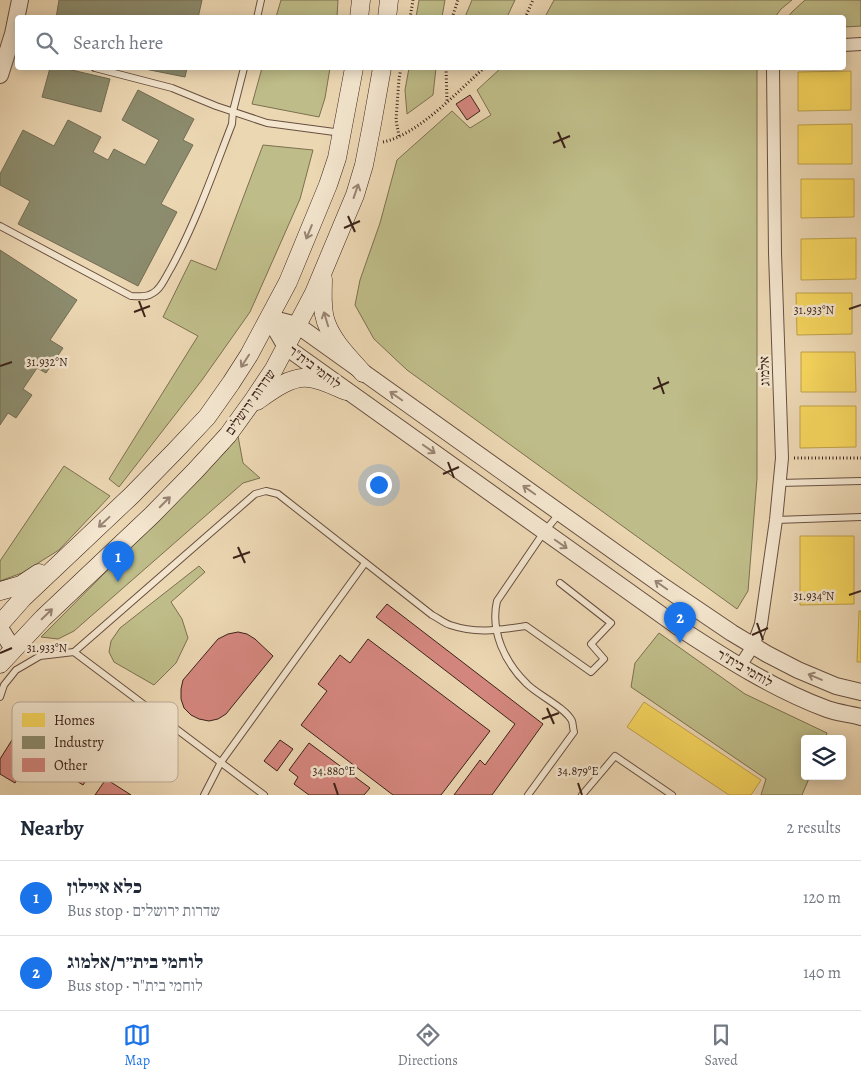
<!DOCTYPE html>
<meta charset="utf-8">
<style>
:root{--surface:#fff;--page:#f6f6f7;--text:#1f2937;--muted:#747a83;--line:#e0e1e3;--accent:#1a73e8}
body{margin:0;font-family:Alegreya,"Frank Ruhl Libre",serif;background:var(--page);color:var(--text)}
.controls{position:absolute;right:15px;bottom:15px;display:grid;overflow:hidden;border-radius:5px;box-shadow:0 2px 12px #0003}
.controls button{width:45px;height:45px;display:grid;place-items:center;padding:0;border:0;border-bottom:1px solid var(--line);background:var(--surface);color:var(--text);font:25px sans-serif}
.you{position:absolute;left:378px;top:484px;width:18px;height:18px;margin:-12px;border:4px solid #fff;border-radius:50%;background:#1a73e8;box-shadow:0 0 0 8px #1a73e833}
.badge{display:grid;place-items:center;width:32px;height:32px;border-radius:50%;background:var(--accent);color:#fff;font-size:16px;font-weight:700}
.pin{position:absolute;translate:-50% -41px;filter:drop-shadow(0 1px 2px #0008)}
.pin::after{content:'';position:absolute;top:26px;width:18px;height:15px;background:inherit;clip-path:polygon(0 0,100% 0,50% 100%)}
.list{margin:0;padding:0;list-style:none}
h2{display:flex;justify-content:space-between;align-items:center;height:65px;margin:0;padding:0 20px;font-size:21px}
h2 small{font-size:16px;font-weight:400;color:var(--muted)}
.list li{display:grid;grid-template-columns:32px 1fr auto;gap:15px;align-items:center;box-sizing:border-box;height:75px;padding:0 20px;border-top:1px solid var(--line)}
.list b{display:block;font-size:19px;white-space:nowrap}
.list p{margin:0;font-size:16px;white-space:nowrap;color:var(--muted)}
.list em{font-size:16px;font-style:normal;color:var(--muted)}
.icon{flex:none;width:28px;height:28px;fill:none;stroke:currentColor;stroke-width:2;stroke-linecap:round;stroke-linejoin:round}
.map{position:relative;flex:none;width:861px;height:795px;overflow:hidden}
.search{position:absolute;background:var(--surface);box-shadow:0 2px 12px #0003;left:15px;right:15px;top:15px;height:55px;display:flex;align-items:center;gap:12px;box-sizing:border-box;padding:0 18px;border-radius:5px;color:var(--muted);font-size:19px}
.sheet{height:215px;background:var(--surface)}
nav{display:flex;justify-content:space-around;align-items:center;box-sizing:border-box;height:70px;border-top:1px solid var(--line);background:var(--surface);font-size:14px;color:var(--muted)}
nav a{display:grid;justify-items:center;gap:2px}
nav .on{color:var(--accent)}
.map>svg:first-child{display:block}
.green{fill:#bebc88;stroke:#7d7050}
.homes{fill:#f6d55c;stroke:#bea048}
.industry{fill:#8c8c6e;stroke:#746c54}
.building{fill:#d5877f;stroke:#3c2319}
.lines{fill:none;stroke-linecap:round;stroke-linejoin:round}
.service-casing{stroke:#685040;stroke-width:8}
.minor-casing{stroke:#685040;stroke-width:14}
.tertiary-casing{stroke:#685040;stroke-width:18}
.secondary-casing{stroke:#3c2319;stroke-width:19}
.path{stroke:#3c2319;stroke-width:3;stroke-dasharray:1 2.5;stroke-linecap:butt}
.service{stroke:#f3e5ce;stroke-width:6}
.minor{stroke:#f3e5ce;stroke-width:12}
.tertiary{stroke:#f3e5ce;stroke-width:16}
.secondary{stroke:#f3e5ce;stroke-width:18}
.oneway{stroke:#988474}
.ticks{fill:none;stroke:#3c2319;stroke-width:2}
.labels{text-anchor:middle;stroke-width:5;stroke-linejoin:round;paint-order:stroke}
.street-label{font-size:14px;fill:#3c2319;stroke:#f3e5ce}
.key{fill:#f3e5ce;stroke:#bcab98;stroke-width:1}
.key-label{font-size:14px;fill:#3c2319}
.ticks-label{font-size:12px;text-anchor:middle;fill:#3c2319;stroke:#f3e5ce;stroke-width:5;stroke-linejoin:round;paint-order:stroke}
</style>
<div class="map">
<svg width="861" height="795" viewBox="0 0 861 795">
<rect width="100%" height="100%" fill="#ecd7b3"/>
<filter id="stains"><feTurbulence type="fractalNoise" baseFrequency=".004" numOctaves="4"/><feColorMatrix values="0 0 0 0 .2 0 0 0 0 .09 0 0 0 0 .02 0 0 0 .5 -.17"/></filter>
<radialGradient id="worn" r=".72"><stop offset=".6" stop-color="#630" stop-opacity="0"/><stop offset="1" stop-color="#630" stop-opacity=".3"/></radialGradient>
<g class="green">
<polygon points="281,0 338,0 337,17 276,17"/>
<polygon points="419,0 445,0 442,17 416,17"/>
<polygon points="472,0 515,0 507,17 465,17"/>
<polygon points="554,0 792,0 781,9 775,17 545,17"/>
<polygon points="805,0 861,0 861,26 844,27 844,18 788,17 792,12"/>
<polygon points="262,68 330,68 325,98 319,117 252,104"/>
<polygon points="409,68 436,68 433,95 407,114 405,90"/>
<polygon points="501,68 757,68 757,478 748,591 737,609 407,370 374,339 355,305 360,280 380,223 397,160 452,111 470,128 491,115 477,90"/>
<polygon points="263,145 313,150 300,199 250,312 202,380 119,487 109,479 198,336 163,317 191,260 216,270"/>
<polygon points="238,436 243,463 260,478 243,483 74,631 58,639 41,637 223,454"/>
<polygon points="64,466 110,496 59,550 22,573 0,581 0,561"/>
<polygon points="199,566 205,572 171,602 182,619 188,638 176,663 154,685 114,662 109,652 111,641 120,628"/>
<polygon points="659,633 745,694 827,733 825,739 805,739 805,776 810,776 802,795 761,795 766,779 631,687 635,663"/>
</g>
<g class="homes">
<polygon points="851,71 851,110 798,111 798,72"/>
<polygon points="852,124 852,164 798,164 798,125"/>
<polygon points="801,179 854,179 854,217 801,218"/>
<polygon points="856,238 856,279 801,280 801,239"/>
<polygon points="796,293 852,293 852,334 797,335"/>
<polygon points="801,352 855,352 856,392 801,392"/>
<polygon points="800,406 856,406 856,447 800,448"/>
<polygon points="800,536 854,536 854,604 800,605"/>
<polygon points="859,611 861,611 861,662 857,662"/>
<polygon points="644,702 761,780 751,795 729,795 627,727"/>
</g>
<g class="industry">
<polygon points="59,0 202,0 198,18 56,18"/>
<polygon points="50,68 63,68 110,79 101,112 42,97"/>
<polygon points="140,68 187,68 185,77"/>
<polygon points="138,90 194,119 183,140 193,145 161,204 177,212 138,286 18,224 30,201 0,185 0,174 23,130 54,146 68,120 101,137 93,152 108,160 114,149 145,165 159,140 122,120"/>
<polygon points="0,250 77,300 50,340 63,348 46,373 37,368 23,389 32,395 16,418 8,413 0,425"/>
</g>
<g class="building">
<polygon points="470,95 480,111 467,120 456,104"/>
<polygon points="387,604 543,724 492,795 454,795 480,760 485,765 515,724 376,617"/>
<polygon points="238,632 247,634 255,639 273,656 226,714 218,719 209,721 199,719 191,715 184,708 181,699 181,689 183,680 218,639 228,634"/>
<polygon points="368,639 490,731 441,795 393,795 301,725 327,691 318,684 340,655 350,663"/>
<polygon points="44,715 67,730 58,744 95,767 83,785 34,754 15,783 0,774 0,759 24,721 35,729"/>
<polygon points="280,740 293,749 277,771 264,761"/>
<polygon points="309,743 370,788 364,795 309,795 294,784 298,777 289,770"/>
<polygon points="106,779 131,795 95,795"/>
</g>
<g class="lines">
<g class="service-casing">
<g id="service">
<polyline points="257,18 261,0"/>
<polyline points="95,68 172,88 216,106 267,123 342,133"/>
<path d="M0 226 131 296C139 296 146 298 153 293 161 289 166 276 171 268 196 222 213 173 232 124L233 111 244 68"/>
<polyline points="779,483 861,481"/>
<polyline points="776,520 861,517"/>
<path d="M74 652 255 494 266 491 278 494 432 615C438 618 444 623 450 625 477 634 499 630 526 626L591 672 604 659 591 644 611 623 560 583"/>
<polyline points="0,697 4,685 16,670 40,656 74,652 264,795"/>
<polyline points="204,795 221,762 365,563"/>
<path d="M528 795 574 732C573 729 573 724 572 721 566 708 538 695 527 684 505 663 490 631 497 601L544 532 559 514"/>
<polyline points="582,795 615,756 672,795"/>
</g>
</g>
<g class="minor-casing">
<g id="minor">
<polyline points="844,45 861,44"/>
<polyline points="740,666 753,646 761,624 776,520 782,458 775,253 773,68"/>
</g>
</g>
<g class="tertiary-casing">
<g id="tertiary">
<polyline points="0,75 13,34 20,0"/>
<path d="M269 318 286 347 684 631C730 661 776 690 827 709 838 713 850 714 861 717"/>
<polyline points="269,318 297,325 664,587 732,633 767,654 798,670 836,686 861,692"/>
<polyline points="0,628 13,649"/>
</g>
</g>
<g class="secondary-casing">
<g id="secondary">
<polyline points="359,18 361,0"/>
<polyline points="387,18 389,0"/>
<path d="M323 279C323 293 321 308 326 322 333 342 349 357 363 373"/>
<path d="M257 401C271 391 291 376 308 378 321 379 334 386 346 391"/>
<polyline points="0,591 21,585 39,573"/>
<polyline points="0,624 23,598 132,495 174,452 207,417 231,383 249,355 288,282 328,185 337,158 354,68"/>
<polyline points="0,664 43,618 152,515 195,471 228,435 254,399 274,369 314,293 355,195 364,165 372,124 382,68"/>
</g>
</g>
<g class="path">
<polyline points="410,18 413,0"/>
<polyline points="452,18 458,0"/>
<polyline points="525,18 533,0"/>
<polyline points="446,68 447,101"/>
<polyline points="399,136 396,120 399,79 401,68"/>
<path d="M383 142C418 135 458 91 484 68"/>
<polyline points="794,458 861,458"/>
</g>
<use href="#service" class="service"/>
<use href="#minor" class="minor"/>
<use href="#tertiary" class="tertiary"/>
<use href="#secondary" class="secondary"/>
</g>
<defs><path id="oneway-shaft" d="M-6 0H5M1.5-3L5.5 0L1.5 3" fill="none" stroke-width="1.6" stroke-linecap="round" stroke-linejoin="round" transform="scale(1.25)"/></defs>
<g class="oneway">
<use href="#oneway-shaft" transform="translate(356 191) rotate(-71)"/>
<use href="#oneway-shaft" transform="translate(309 232) rotate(112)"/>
<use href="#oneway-shaft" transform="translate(326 319) rotate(-107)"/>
<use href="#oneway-shaft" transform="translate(245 361) rotate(123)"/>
<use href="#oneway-shaft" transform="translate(396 396) rotate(-145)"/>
<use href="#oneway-shaft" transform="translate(429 449) rotate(35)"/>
<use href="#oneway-shaft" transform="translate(529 490) rotate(-145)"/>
<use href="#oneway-shaft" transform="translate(165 502) rotate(-45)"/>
<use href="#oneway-shaft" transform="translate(104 522) rotate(137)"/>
<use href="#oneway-shaft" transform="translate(561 544) rotate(35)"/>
<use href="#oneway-shaft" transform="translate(661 585) rotate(-145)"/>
<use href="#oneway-shaft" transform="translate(47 614) rotate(-44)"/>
<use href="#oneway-shaft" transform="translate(815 677) rotate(-157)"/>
</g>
<path class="ticks" d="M558 132 565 148M553 143 570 136M348 216 355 232M344 228 360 221M139 301 145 317M849 309 861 305M134 312 150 306M0 366 12 362M658 377 664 394M653 389 669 382M448 462 454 478M443 474 459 467M238 547 245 563M233 558 250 552M849 595 861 591M757 623 763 640M752 635 768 628M0 653 12 648M547 708 554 724M542 719 559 713M334 783 338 795M578 783 582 795"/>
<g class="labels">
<g class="street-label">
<text transform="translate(315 367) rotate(37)" y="5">לוחמי בית"ר</text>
<text transform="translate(764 371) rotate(-92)" y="5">אלמוג</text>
<text transform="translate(250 402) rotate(-55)" y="5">שדרות ירושלים</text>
<text transform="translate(745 668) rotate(30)" y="5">לוחמי בית"ר</text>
</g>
</g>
<rect x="12" y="702" width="166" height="80" rx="8" class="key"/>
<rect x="22" y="713" width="23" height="14" fill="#f6d55c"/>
<rect x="22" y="736" width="23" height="13" fill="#8c8c6e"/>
<rect x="22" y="758" width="23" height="14" fill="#d5877f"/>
<g class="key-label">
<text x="54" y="725">Homes</text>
<text x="54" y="747">Industry</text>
<text x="54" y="770">Other</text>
</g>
<g class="ticks-label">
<text x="814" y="314">31.933°N</text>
<text x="47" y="366">31.932°N</text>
<text x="814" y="600">31.934°N</text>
<text x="47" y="652">31.933°N</text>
<text x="334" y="775">34.880°E</text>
<text x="578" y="775">34.879°E</text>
</g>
<rect width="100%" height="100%" filter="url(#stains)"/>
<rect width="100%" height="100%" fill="url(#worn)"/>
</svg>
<div class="controls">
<button><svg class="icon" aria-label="layers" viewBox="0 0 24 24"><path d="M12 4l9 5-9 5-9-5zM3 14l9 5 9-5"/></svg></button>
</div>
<div class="you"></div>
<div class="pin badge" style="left:118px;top:582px">1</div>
<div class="pin badge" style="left:680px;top:643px">2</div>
<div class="search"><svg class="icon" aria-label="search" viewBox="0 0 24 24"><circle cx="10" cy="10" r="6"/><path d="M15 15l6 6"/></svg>Search here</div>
</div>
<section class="sheet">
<h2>Nearby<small>2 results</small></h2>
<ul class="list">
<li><span class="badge">1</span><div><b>כלא איילון</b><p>Bus stop · שדרות ירושלים</p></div><em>120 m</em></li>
<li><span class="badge">2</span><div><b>לוחמי בית״ר/אלמוג</b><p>Bus stop · לוחמי בית&quot;ר</p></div><em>140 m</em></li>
</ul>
</section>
<nav>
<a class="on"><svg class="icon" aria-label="map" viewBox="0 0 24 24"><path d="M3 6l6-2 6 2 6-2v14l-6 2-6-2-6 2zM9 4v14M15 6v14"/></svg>Map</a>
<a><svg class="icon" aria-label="directions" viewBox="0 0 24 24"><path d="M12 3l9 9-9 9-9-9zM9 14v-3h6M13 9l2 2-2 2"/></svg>Directions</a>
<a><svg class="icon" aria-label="saved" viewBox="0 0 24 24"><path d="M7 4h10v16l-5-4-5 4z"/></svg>Saved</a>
</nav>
